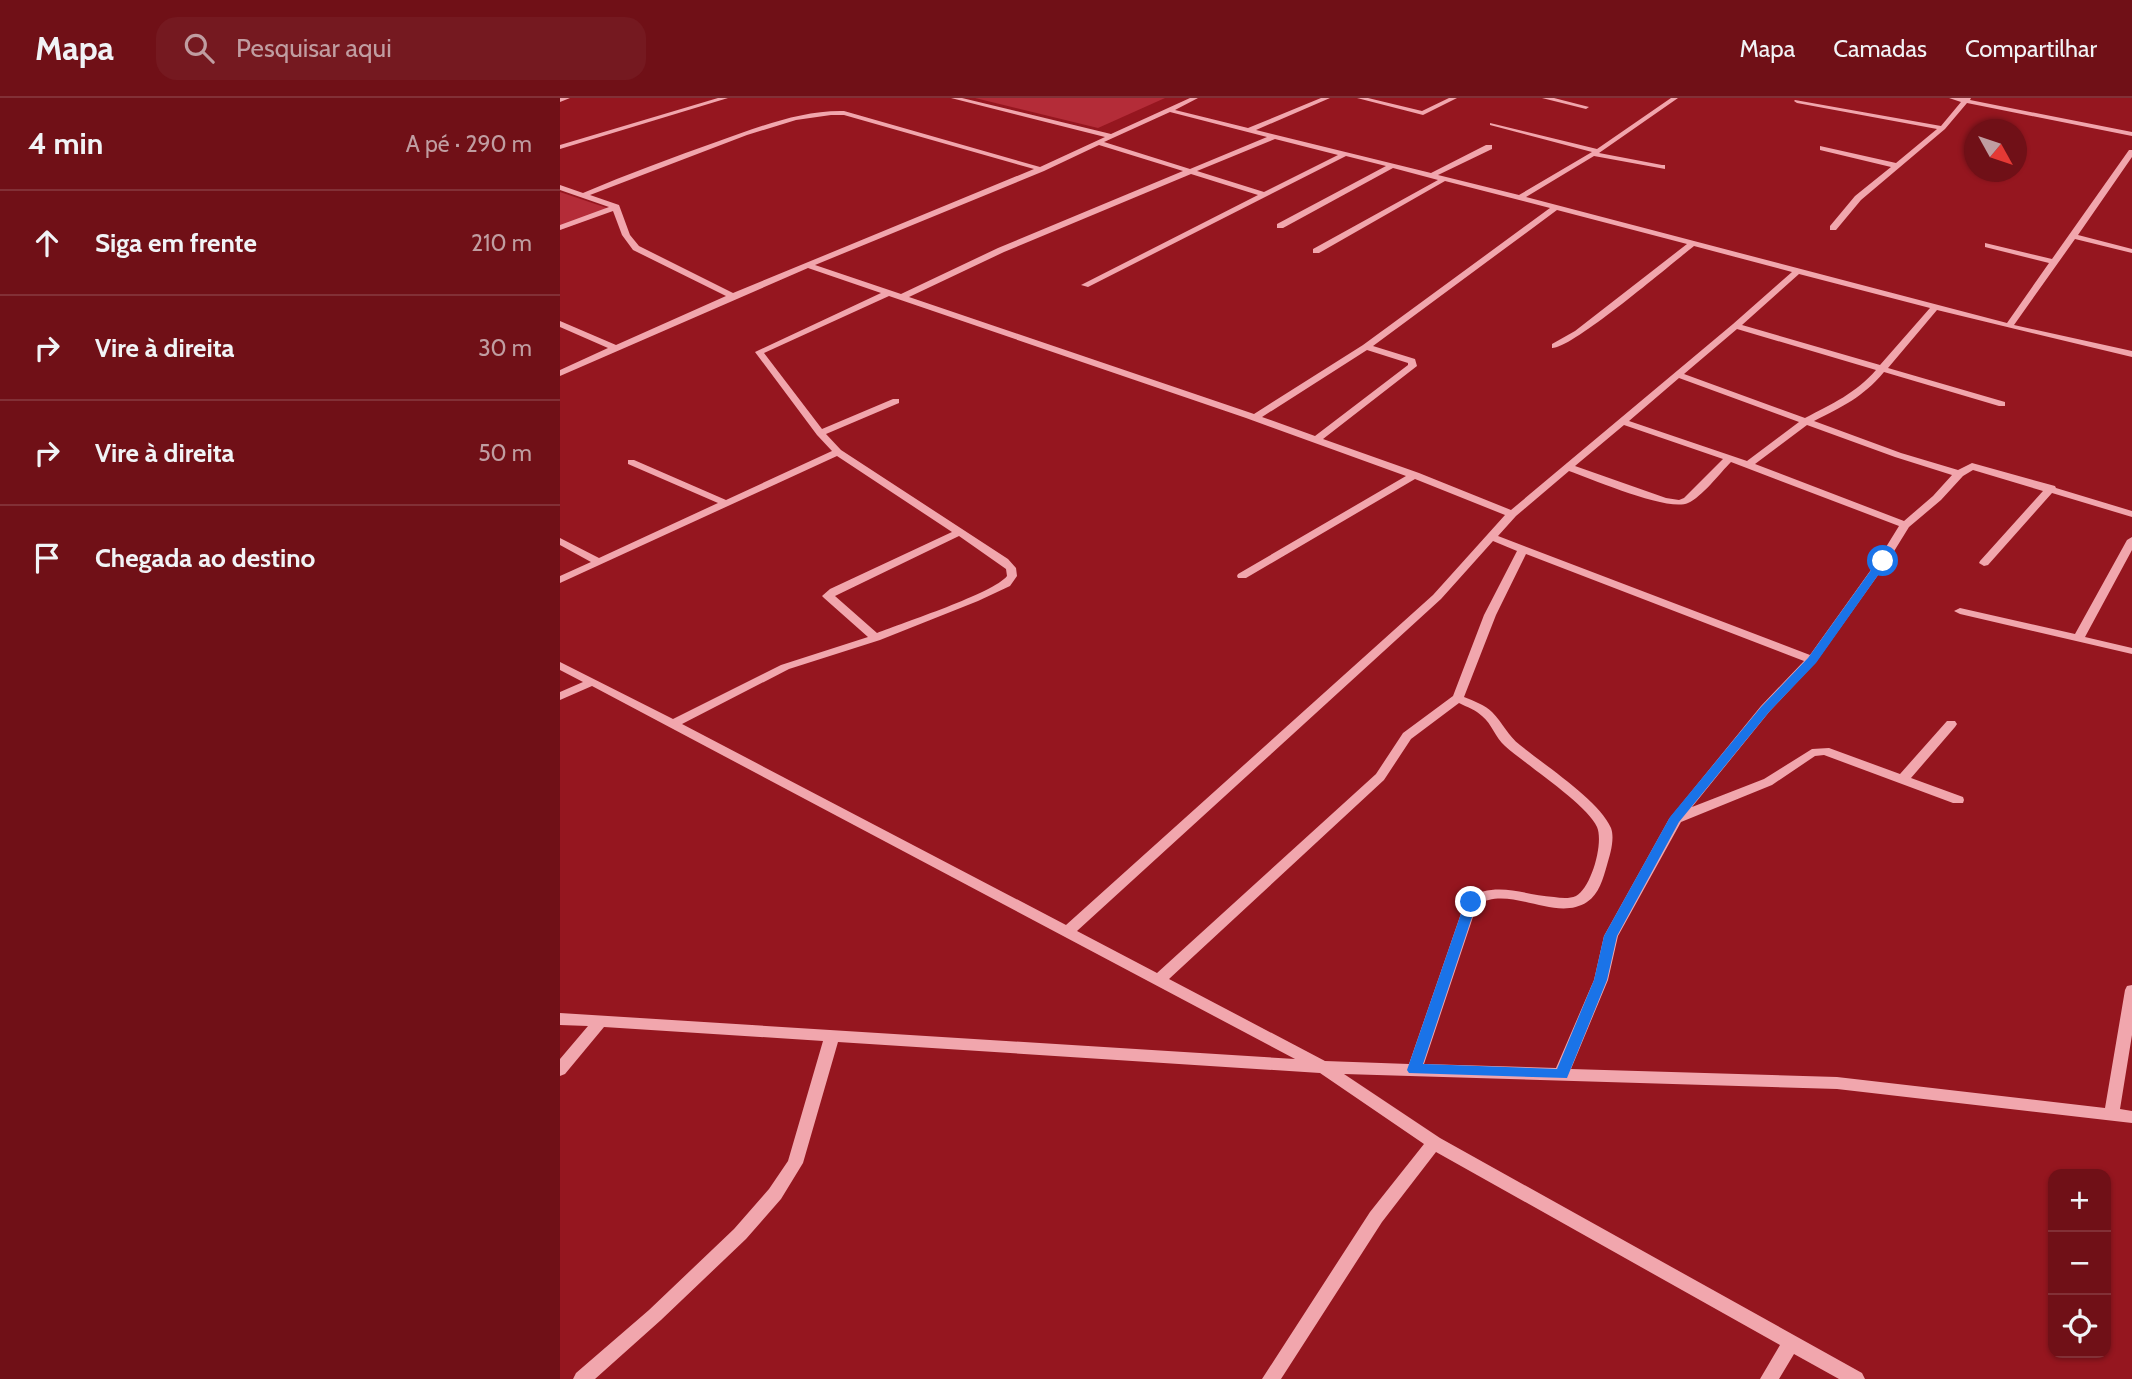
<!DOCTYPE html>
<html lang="pt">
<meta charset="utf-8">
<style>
:root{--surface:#701017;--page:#751920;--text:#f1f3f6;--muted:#c09da1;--line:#823036}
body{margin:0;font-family:Cabin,sans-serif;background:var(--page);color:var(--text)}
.controls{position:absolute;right:21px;bottom:21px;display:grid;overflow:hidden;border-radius:14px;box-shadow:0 2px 5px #0004}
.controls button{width:63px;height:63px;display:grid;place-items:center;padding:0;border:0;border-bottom:2px solid var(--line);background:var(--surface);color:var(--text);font:35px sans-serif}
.compass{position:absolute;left:1404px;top:21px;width:63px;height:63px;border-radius:50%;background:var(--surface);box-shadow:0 2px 5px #0004;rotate:130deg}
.stop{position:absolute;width:21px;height:21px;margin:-16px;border:5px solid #1a73e8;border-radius:50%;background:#fff}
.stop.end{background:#1a73e8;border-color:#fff;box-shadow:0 2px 7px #0008}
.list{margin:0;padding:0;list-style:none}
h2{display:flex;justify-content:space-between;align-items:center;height:91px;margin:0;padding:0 28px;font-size:30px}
h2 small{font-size:23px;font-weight:400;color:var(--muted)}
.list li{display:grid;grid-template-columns:46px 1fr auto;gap:21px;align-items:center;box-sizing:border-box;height:105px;padding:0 28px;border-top:2px solid var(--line)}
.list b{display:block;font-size:26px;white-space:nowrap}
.list em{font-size:23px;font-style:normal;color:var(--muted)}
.icon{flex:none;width:38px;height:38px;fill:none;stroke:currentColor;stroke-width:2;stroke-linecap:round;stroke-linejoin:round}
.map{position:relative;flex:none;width:1572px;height:1281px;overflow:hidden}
header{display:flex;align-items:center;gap:42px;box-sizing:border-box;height:98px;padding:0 35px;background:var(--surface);border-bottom:2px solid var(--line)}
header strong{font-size:33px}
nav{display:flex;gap:38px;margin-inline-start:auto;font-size:24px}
.search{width:490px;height:63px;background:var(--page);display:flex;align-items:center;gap:18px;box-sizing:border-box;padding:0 24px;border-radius:21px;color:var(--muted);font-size:26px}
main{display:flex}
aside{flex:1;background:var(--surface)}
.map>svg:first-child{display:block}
.green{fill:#b42c38}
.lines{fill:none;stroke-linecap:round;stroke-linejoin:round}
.minor{fill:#f1a6ad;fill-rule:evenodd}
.route{fill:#1a73e8}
</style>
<header>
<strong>Mapa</strong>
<div class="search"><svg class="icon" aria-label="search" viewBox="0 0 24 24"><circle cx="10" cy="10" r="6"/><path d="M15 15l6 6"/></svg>Pesquisar aqui</div>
<nav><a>Mapa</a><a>Camadas</a><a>Compartilhar</a></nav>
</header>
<main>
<aside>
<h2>4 min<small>A pé · 290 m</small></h2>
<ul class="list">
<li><svg class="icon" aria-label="ahead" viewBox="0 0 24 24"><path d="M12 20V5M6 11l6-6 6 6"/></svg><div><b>Siga em frente</b></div><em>210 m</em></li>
<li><svg class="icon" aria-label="right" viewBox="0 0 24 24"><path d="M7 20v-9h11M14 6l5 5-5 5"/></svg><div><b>Vire à direita</b></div><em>30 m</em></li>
<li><svg class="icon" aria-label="right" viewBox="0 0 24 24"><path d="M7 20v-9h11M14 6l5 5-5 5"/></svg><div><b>Vire à direita</b></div><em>50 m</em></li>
<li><svg class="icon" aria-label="arrive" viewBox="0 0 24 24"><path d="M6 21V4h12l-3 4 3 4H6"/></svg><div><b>Chegada ao destino</b></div></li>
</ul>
</aside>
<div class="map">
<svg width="1572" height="1281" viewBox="0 0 1572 1281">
<rect width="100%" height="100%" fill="#95161f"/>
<g class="green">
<polygon points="415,0 605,0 538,30"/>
<polygon points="0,94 53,112 0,132"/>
</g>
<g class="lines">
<g class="minor">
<polygon points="0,0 10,0 0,4"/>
<polygon points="158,0 168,0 0,51 0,47"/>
<path d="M391 0H402L551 36 630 0H638L615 12 688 30 761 0H770L696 32 871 75 926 47H932V51L878 77 959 97 1032 54 930 27V25L1037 51 1111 0H1118L1039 55 1102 67H1105V71L1034 58 966 99 1447 225 1489 165 1425 149V145L1492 161 1569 52H1572V59L1518 137 1572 151V155L1515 141 1454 227 1572 253V259L1377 212 1328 270 1445 304V308H1439L1324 274C1302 300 1283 308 1254 323L1341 355 1398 372 1412 365 1495 388 1496 390 1572 413V419L1492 395 1428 467 1424 468 1419 465 1420 463 1483 393 1413 372 1403 378 1381 402 1349 429 1328 463 1256 564 1209 614 1132 709 1204 681 1252 651 1269 650 1340 676 1387 623H1395L1397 626 1395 629 1351 680 1403 699 1404 702 1403 705H1393L1264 657 1255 658 1212 687 1121 724 1058 838 1048 882 1011 971 1277 979 1545 1010 1565 892 1567 888 1572 887V937L1560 1011 1572 1013V1025L1277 991 784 976 880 1040 1302 1275 1305 1281H1279L1234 1256 1219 1281H1200L1220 1247 876 1054 822 1124 721 1281H702L810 1114 864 1046 760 975 278 944 243 1065 221 1101 186 1141 101 1222 35 1281H13L16 1275 89 1212 174 1131 209 1091 228 1063 263 943 44 929 5 976 0 978V961L28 928 0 927V915L735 961 32 588 0 602V594L23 584 0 572V564L113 621 221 567 308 539 264 500 262 498 270 491 392 434 277 358 0 485V478L31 464 0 447V440L39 460 158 405 68 366V362H74L166 402 272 353 257 337 195 254 321 195 248 170 0 278V272L48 250 0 229V223L56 247 166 198 73 152 62 137 53 113 0 132V127L49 109 0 92V87L23 95C68 76 113 59 159 43 199 29 241 12 284 13L480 69 545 39ZM610 14 707 39 630 71 544 44ZM271 17H284L474 71 173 195 79 148 70 137 59 107 30 97 187 37 236 22ZM715 41 778 57 704 94 637 73ZM539 47 623 73 438 150 341 196 255 167 484 73ZM786 58 826 68 717 126V130H723L833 70 878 82 753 151V155H759L885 83 990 110 803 247 694 316 349 199 444 154 631 76 698 97 521 187 528 189ZM997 112 1127 146 1015 233 992 246V250C1012 251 1112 165 1134 148L1232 174 1173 226 951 412 859 375 763 341 857 268 855 261 813 248ZM1239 176 1370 210 1320 267 1182 227ZM329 198 686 320 846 378 678 476 677 478 678 480H686L855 381 945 417 873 497 506 827 122 626 229 571 320 542 418 503 450 488 457 478 456 470 448 461 281 352 266 336 339 305V301H333L262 331 204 255ZM1177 231 1316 272C1296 295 1272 306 1245 320L1124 276ZM807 252 848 265V267L755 338 702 319ZM1119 280 1239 324 1187 363 1069 323ZM1064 327 1163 361 1124 400 1119 402 1106 400 1015 368ZM1247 327 1335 359 1392 377 1373 398 1344 423 1195 366ZM1171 364 1339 428 1318 462 1250 557 938 438 956 418 1009 373C1032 381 1108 414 1128 405 1142 399 1160 375 1171 364ZM399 438 446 471 447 478C434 495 342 525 317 535L275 498ZM933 443 957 453 924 517 893 598 843 635 816 676 597 875 517 833 881 501ZM966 456 1244 563 1201 608 1109 721 1044 838 1034 882 996 970 864 966 917 807C950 786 995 825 1027 804 1039 796 1043 781 1047 767 1050 757 1055 741 1051 730 1039 702 984 667 960 647 948 638 943 625 932 614 925 607 914 603 904 599L936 517ZM899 605C907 609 916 612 922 618 932 626 935 639 945 648 966 667 1027 706 1037 729 1044 745 1031 790 1016 798 1009 801 1001 800 994 799 962 797 937 782 906 801L849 966 765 963 609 881 824 682 851 641Z"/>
<polygon points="797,0 808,0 862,13 889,0 897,0 863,17"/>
<polygon points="982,0 994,0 1029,9 1026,11"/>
<polygon points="1389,0 1411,0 1410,2 1572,34 1572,38 1407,5 1385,31 1301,102 1276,132 1270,132 1270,128 1295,98 1331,69 1260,52 1260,48 1336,65 1377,31 1237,5 1234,3 1235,2 1381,28 1401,4"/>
<polygon points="1572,439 1572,452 1525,539 1572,550 1572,556 1400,516 1394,513 1400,510 1515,536 1567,442"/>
</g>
</g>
<polygon class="route" points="1319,461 1328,463 1256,565 1209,614 1119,724 1057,838 1047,882 1007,980 849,975 847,972 905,804 911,799 917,804 863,966 997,971 1034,882 1044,838 1110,719 1201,609 1248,560"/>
</svg>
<div class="controls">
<button>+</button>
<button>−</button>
<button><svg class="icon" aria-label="locate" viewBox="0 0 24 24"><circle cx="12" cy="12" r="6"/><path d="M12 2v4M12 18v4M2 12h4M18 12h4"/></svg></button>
</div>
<svg class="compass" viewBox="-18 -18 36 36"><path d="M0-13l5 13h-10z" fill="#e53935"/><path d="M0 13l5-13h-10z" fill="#c09da1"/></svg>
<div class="stop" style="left:1323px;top:463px"></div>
<div class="stop end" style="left:911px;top:804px"></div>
</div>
</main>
